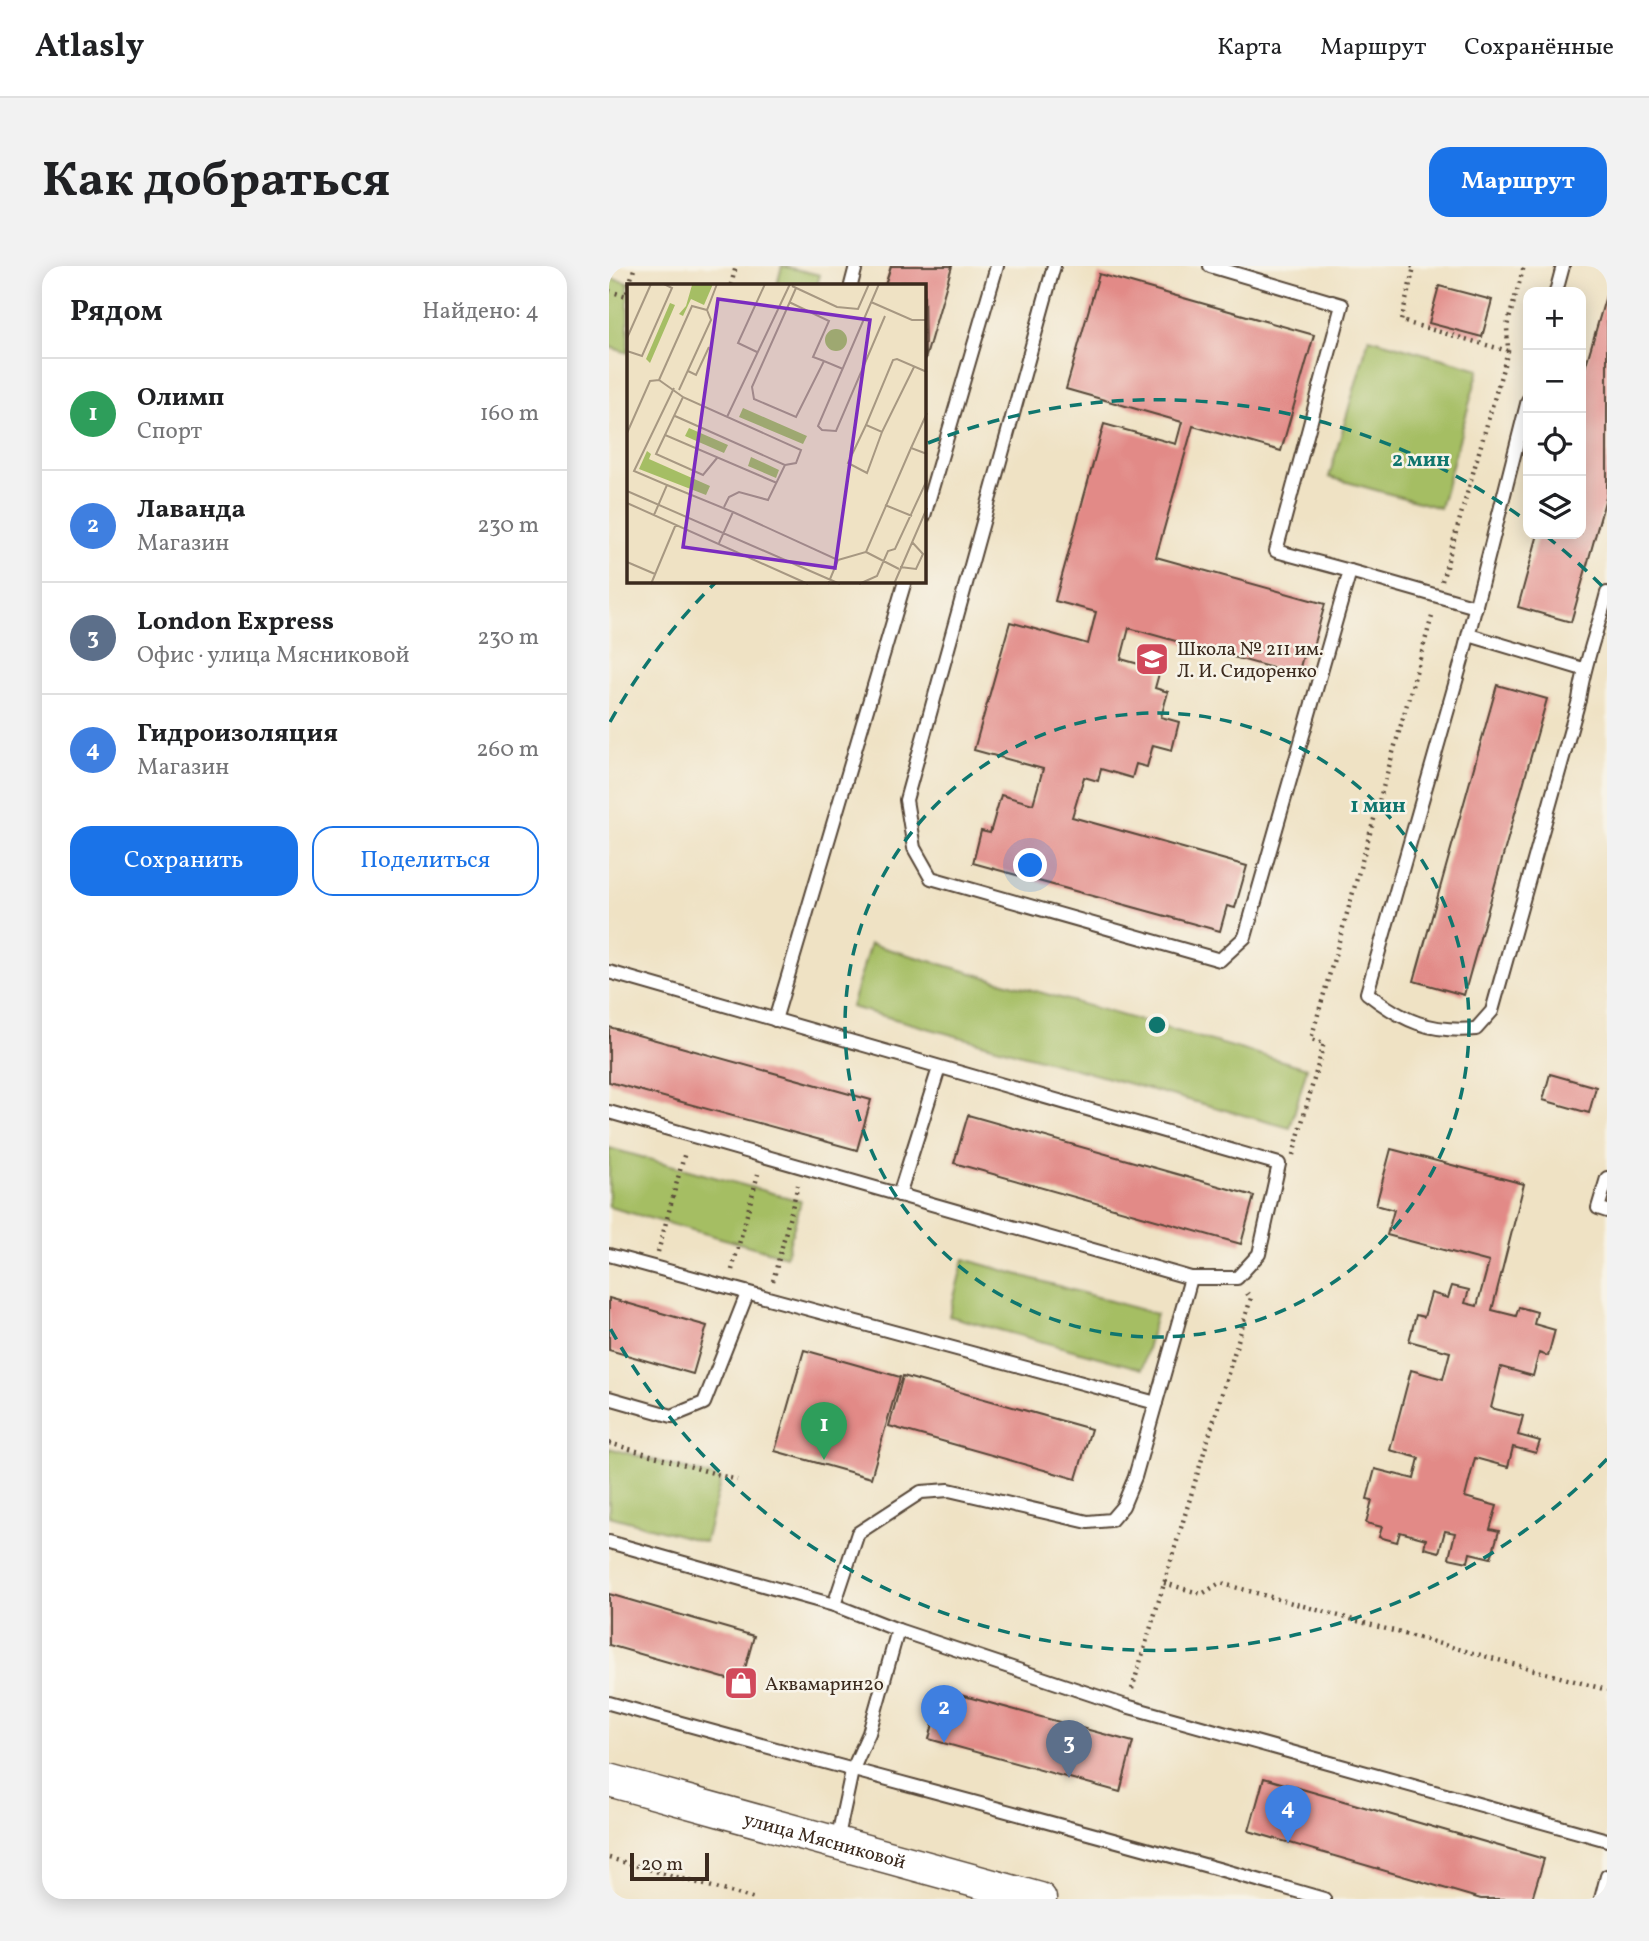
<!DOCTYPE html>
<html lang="ru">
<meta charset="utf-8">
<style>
:root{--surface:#fff;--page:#f2f2f2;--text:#202124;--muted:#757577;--line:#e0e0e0;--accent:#1a73e8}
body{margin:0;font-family:Vollkorn,serif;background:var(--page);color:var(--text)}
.controls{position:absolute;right:21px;top:21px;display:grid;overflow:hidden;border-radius:14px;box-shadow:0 4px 18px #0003}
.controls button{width:63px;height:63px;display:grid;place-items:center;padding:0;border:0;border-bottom:2px solid var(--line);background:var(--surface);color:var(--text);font:35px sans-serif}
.scale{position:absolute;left:21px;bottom:18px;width:79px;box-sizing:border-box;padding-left:7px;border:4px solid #3b2a1e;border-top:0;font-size:19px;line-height:24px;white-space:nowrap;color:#3b2a1e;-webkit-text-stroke:5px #f7f3e8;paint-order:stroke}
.you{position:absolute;left:422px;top:600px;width:24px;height:24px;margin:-18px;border:5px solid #fff;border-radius:50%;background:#1a73e8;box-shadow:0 0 0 10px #1a73e833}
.badge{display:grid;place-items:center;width:46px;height:46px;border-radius:50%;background:var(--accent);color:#fff;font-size:23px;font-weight:700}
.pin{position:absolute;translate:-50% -58px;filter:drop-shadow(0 2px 4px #0008)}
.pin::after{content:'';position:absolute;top:37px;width:24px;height:21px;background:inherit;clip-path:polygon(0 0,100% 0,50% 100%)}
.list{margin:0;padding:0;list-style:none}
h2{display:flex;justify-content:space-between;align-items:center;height:91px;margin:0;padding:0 28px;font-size:30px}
h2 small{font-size:23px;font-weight:400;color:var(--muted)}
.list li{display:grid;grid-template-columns:46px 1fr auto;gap:21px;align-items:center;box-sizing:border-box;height:112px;padding:0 28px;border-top:2px solid var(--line)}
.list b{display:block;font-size:26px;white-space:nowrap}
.list p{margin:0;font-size:23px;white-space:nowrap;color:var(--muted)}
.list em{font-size:23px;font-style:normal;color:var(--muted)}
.actions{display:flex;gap:14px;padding:21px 28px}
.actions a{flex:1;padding:16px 0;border:2px solid var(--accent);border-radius:21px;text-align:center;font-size:24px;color:var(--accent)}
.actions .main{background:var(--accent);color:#fff}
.icon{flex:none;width:38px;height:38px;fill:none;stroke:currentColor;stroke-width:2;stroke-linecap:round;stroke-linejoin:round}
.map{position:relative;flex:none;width:998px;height:1633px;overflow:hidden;border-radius:21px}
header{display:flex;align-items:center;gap:42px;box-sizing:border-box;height:98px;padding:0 35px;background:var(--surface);border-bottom:2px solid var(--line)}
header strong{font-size:33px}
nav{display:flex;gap:38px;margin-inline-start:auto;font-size:24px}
.intro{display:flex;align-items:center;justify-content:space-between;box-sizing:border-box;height:168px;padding:0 42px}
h1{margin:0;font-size:49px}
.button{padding:18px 32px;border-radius:21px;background:var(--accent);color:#fff;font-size:24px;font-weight:700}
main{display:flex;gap:42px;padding:0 42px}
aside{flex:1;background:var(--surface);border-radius:21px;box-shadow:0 4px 18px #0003}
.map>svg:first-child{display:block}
.green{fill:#a5be64;stroke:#707441;stroke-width:2}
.building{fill:#e28a87}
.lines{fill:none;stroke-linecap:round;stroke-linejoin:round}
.service-casing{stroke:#564637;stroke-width:16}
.tertiary-casing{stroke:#564637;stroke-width:35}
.path{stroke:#564637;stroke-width:4.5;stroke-dasharray:2 5;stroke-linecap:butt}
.service{stroke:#fff;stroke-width:12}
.tertiary{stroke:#fff;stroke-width:32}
.ring{fill:none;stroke:#0f766e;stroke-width:3.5;stroke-dasharray:12 9}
.labels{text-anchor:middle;stroke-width:5;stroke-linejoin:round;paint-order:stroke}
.poi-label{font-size:19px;fill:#3b2a1e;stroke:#f7f3e8;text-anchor:start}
.street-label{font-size:19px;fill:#3b2a1e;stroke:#f7f3e8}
.inset-road{fill:none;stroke:#a79882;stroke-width:2}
.view{fill:#7b2cbf;fill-opacity:0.15;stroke:#7b2cbf;stroke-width:3.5}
.inset-edge{fill:none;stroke:#3b2a1e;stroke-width:3.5}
.centre{fill:#0f766e;stroke:#f7f3e8;stroke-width:3.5}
.ring-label{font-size:21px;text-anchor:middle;font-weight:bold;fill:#0f766e;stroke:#f7f3e8;stroke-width:5;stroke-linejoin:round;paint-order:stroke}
</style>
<header>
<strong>Atlasly</strong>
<nav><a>Карта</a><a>Маршрут</a><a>Сохранённые</a></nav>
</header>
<div class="intro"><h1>Как добраться</h1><a class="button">Маршрут</a></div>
<main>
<aside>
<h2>Рядом<small>Найдено: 4</small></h2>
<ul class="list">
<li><span class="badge" style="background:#2e9e5b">1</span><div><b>Олимп</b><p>Спорт</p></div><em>160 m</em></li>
<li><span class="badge" style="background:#3f7fe0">2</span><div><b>Лаванда</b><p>Магазин</p></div><em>230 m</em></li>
<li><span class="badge" style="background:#5c6f8a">3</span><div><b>London Express</b><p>Офис · улица Мясниковой</p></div><em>230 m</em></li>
<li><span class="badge" style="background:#3f7fe0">4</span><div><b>Гидроизоляция</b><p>Магазин</p></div><em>260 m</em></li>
</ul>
<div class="actions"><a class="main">Сохранить</a><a>Поделиться</a></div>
</aside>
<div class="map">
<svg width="998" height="1633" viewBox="0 0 998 1633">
<rect width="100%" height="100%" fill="#f7f3e8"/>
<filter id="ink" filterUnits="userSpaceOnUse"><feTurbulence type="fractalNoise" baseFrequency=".0143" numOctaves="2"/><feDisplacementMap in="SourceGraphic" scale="14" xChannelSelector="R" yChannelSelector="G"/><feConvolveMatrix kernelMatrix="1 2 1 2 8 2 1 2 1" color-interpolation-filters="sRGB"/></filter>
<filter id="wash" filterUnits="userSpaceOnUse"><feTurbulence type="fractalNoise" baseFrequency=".00686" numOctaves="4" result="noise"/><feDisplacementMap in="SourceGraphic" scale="28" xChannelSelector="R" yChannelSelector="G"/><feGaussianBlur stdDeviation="1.57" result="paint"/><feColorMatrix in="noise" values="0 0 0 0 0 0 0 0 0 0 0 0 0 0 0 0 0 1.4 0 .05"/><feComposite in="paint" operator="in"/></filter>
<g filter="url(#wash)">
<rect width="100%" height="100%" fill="#efe2c4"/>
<g class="green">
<polygon points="173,0 211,9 208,19 168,19"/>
<polygon points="0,12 27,19 19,19 19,87 0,81"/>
<polygon points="760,72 870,103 831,242 720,211"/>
<polygon points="261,678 698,802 681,862 242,741"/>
<polygon points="0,882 192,935 177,990 0,941"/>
<polygon points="355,993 547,1048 533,1103 340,1050"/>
<polygon points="0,1182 112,1213 96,1276 0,1250"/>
</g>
<g id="blocks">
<g class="building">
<polygon points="282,0 343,0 316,94 315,19 276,19"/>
<polygon points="490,8 705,69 672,185 584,160 547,291 716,338 703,384 696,382 689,409 520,362 512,393 551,404 546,422 559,426 552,451 570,456 563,484 544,479 538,501 527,498 523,512 492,503 489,515 475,511 463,551 638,600 626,642 618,640 611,665 364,597 372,565 381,567 392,529 424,538 434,503 365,484 401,356 479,378 487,346 446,335 495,158 567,178 573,156 457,123"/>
<polygon points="830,20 883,34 873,71 820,57"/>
<polygon points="998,26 998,228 962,356 909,341 929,268 972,268 972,116"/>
<polygon points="888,419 938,433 855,729 805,715"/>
<polygon points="0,761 262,834 248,884 0,816"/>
<polygon points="941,808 987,821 980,847 934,834"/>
<polygon points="359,849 645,930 632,978 345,897"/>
<polygon points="782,883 915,918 883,1044 907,1050 910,1041 928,1046 925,1058 946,1064 939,1090 930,1087 924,1110 892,1101 882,1142 914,1150 909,1169 931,1175 927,1187 904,1181 899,1201 866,1192 856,1231 888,1240 881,1263 890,1265 882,1292 861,1287 859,1296 840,1292 846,1267 836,1265 830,1286 815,1282 817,1273 791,1266 788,1276 770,1271 773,1261 757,1257 763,1234 758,1233 766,1203 805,1213 810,1192 781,1184 802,1104 834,1113 841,1086 800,1075 807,1049 815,1051 822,1027 839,1032 843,1020 860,1024 856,1037 868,1040 880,996 778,969 785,944 767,939"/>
<polygon points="0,1032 98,1060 84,1108 0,1084"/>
<polygon points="195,1084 291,1111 262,1212 166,1185"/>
<polygon points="294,1110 482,1163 467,1213 280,1160"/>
<polygon points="0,1328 145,1370 132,1417 0,1379"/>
<polygon points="333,1424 524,1476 511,1526 320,1473"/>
<polygon points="655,1512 935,1593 923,1633 872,1633 640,1565"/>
</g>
</g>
</g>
<g filter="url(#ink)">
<use href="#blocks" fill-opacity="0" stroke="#564637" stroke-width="2"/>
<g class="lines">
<g class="service-casing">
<g id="service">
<polyline points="445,0 297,534 305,582 322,612 611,694 636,671 741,305 867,341"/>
<polyline points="601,0 733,39 667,285 741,305"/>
<polyline points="242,19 247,0"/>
<polyline points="947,26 954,0"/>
<path d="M919 134 853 394 758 727C794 755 821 767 867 763L883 745 970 434C975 397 989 363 998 327"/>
<polyline points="315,250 388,0"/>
<polyline points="860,369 974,403"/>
<polyline points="0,706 670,898 650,988 628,1012 582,1012"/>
<polyline points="166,754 296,315"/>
<polyline points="0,846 582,1012 526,1211 514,1240 502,1254 479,1256 340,1224 312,1226 249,1267 225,1339"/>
<polyline points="998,912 989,942 998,945"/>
<polyline points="290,929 330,802"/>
<polyline points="0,989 547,1137"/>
<polyline points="0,1132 63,1150 95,1137 138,1028"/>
<polyline points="0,1276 225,1339 289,1364 260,1467 243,1505 228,1575"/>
<polyline points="289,1364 517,1440 998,1574"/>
<path d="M0 1437C238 1504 478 1564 715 1633"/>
<polyline points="992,1633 998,1610"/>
</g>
</g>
<g class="tertiary-casing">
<g id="tertiary">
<path id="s1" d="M0 1514 431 1633"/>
</g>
</g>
<g class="path">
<polyline points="802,0 805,1 792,55 899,85"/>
<polyline points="20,19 26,0"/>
<polyline points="122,19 127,0"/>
<polyline points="0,25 17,30 19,23"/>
<polyline points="833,315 899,85 898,60 915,0"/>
<polyline points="684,889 715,777 702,773 824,347"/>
<polyline points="49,986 76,886"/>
<polyline points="123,1004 149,908"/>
<polyline points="164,1015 189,919"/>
<polyline points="0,1177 128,1214"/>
<polyline points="555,1317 593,1328 611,1317 998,1424"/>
<polyline points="523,1423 642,1032 638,1027"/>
<polyline points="0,1592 146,1633"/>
</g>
<use href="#service" class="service"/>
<use href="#tertiary" class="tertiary"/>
</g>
</g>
<g class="ring">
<circle cx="548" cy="759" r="312"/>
<path d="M998 1193A625 625 0 0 1 1 1062M1 456A625 625 0 0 1 106 317M319 177A625 625 0 0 1 915 253M937 270A625 625 0 0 1 998 325"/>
</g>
<defs>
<g id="school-square" transform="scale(1.75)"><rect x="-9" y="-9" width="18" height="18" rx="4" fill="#d1495b" stroke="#f7f3e8"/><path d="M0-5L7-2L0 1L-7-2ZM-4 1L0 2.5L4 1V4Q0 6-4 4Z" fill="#fff"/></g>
<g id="shop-square" transform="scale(1.75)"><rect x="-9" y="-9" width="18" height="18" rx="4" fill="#d1495b" stroke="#f7f3e8"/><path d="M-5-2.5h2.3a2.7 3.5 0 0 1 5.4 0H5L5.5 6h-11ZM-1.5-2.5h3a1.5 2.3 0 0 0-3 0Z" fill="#fff"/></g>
</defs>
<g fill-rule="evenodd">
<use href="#school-square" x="543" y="393"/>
<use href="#shop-square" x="132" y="1417"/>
</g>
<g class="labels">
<g class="poi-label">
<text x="568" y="389">Школа № 211 им.<tspan x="568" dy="22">Л. И. Сидоренко</tspan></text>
<text x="156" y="1424">Аквамарин2о</text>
</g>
<g class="street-label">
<text dy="7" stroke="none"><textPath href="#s1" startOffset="224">улица Мясниковой</textPath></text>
</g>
</g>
<g transform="translate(18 18)">
<rect width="299" height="299" fill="#efe2c4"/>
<path d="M72 0H86L77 21 64 15 56 32 52 30 59 22 65 1ZM43 19 48 21 23 79 19 75ZM198 56a11 11 0 1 1 22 0a11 11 0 1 1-22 0ZM116 124 180 152 176 160 112 133ZM62 144 101 161 97 169 58 152ZM20 167 24 170 22 175 83 202 79 211 12 185ZM124 173 152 186 149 194 121 182Z" fill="#a5be64"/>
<path class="inset-road" d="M252 0 191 142 195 146 209 147 258 32M165 2 210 23 231 25 242 0M169 4 125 103 127 115 169 133 197 77 216 85M162 18 202 37 186 73 197 77M244 18 285 36H298M0 54 24 0M0 67 15 72 45 4 37 0M130 68 111 59 138 0M287 83 255 148 239 141 266 76 270 75 300 88M61 87 69 91 82 63M32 96 65 22 80 26 90 0M52 106 84 36 80 26M300 129 284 164 300 170M48 132 158 181 141 216 112 208 102 213 97 223M100 133 163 0M239 141 221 179 240 189 255 148M0 149 23 97 32 96 56 113M38 151 29 170 76 191 90 174M150 199 38 151 56 113 174 166 169 179 158 181M40 201 106 228 92 259M0 207 213 300M0 219 181 300M258 221 285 232M106 228 211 276 201 300M27 231 40 201 7 187 47 104M239 268 272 285M211 276 239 268 284 164M0 278 28 290M273 283 289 285 296 270 285 258M24 300 49 240M232 300 250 292 261 267 268 265 300 196M267 300 300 224"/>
<path class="view" d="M91 15 243 36 208 284 56 263Z"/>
<rect width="299" height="299" class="inset-edge"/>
</g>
<circle cx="548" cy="759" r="10" class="centre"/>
<g class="ring-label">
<text x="812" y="200">2 мин</text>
<text x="769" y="546">1 мин</text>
</g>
</svg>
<div class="controls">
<button>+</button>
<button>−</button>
<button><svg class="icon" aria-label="locate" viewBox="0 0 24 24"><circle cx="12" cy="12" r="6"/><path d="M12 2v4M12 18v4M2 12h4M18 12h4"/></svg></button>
<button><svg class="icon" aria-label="layers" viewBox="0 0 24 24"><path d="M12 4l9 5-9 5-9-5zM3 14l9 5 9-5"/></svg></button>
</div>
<div class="scale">20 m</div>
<div class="you"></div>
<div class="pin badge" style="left:215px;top:1194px;background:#2e9e5b">1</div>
<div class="pin badge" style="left:335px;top:1477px;background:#3f7fe0">2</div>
<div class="pin badge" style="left:460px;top:1512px;background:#5c6f8a">3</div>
<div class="pin badge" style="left:679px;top:1577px;background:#3f7fe0">4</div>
</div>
</main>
